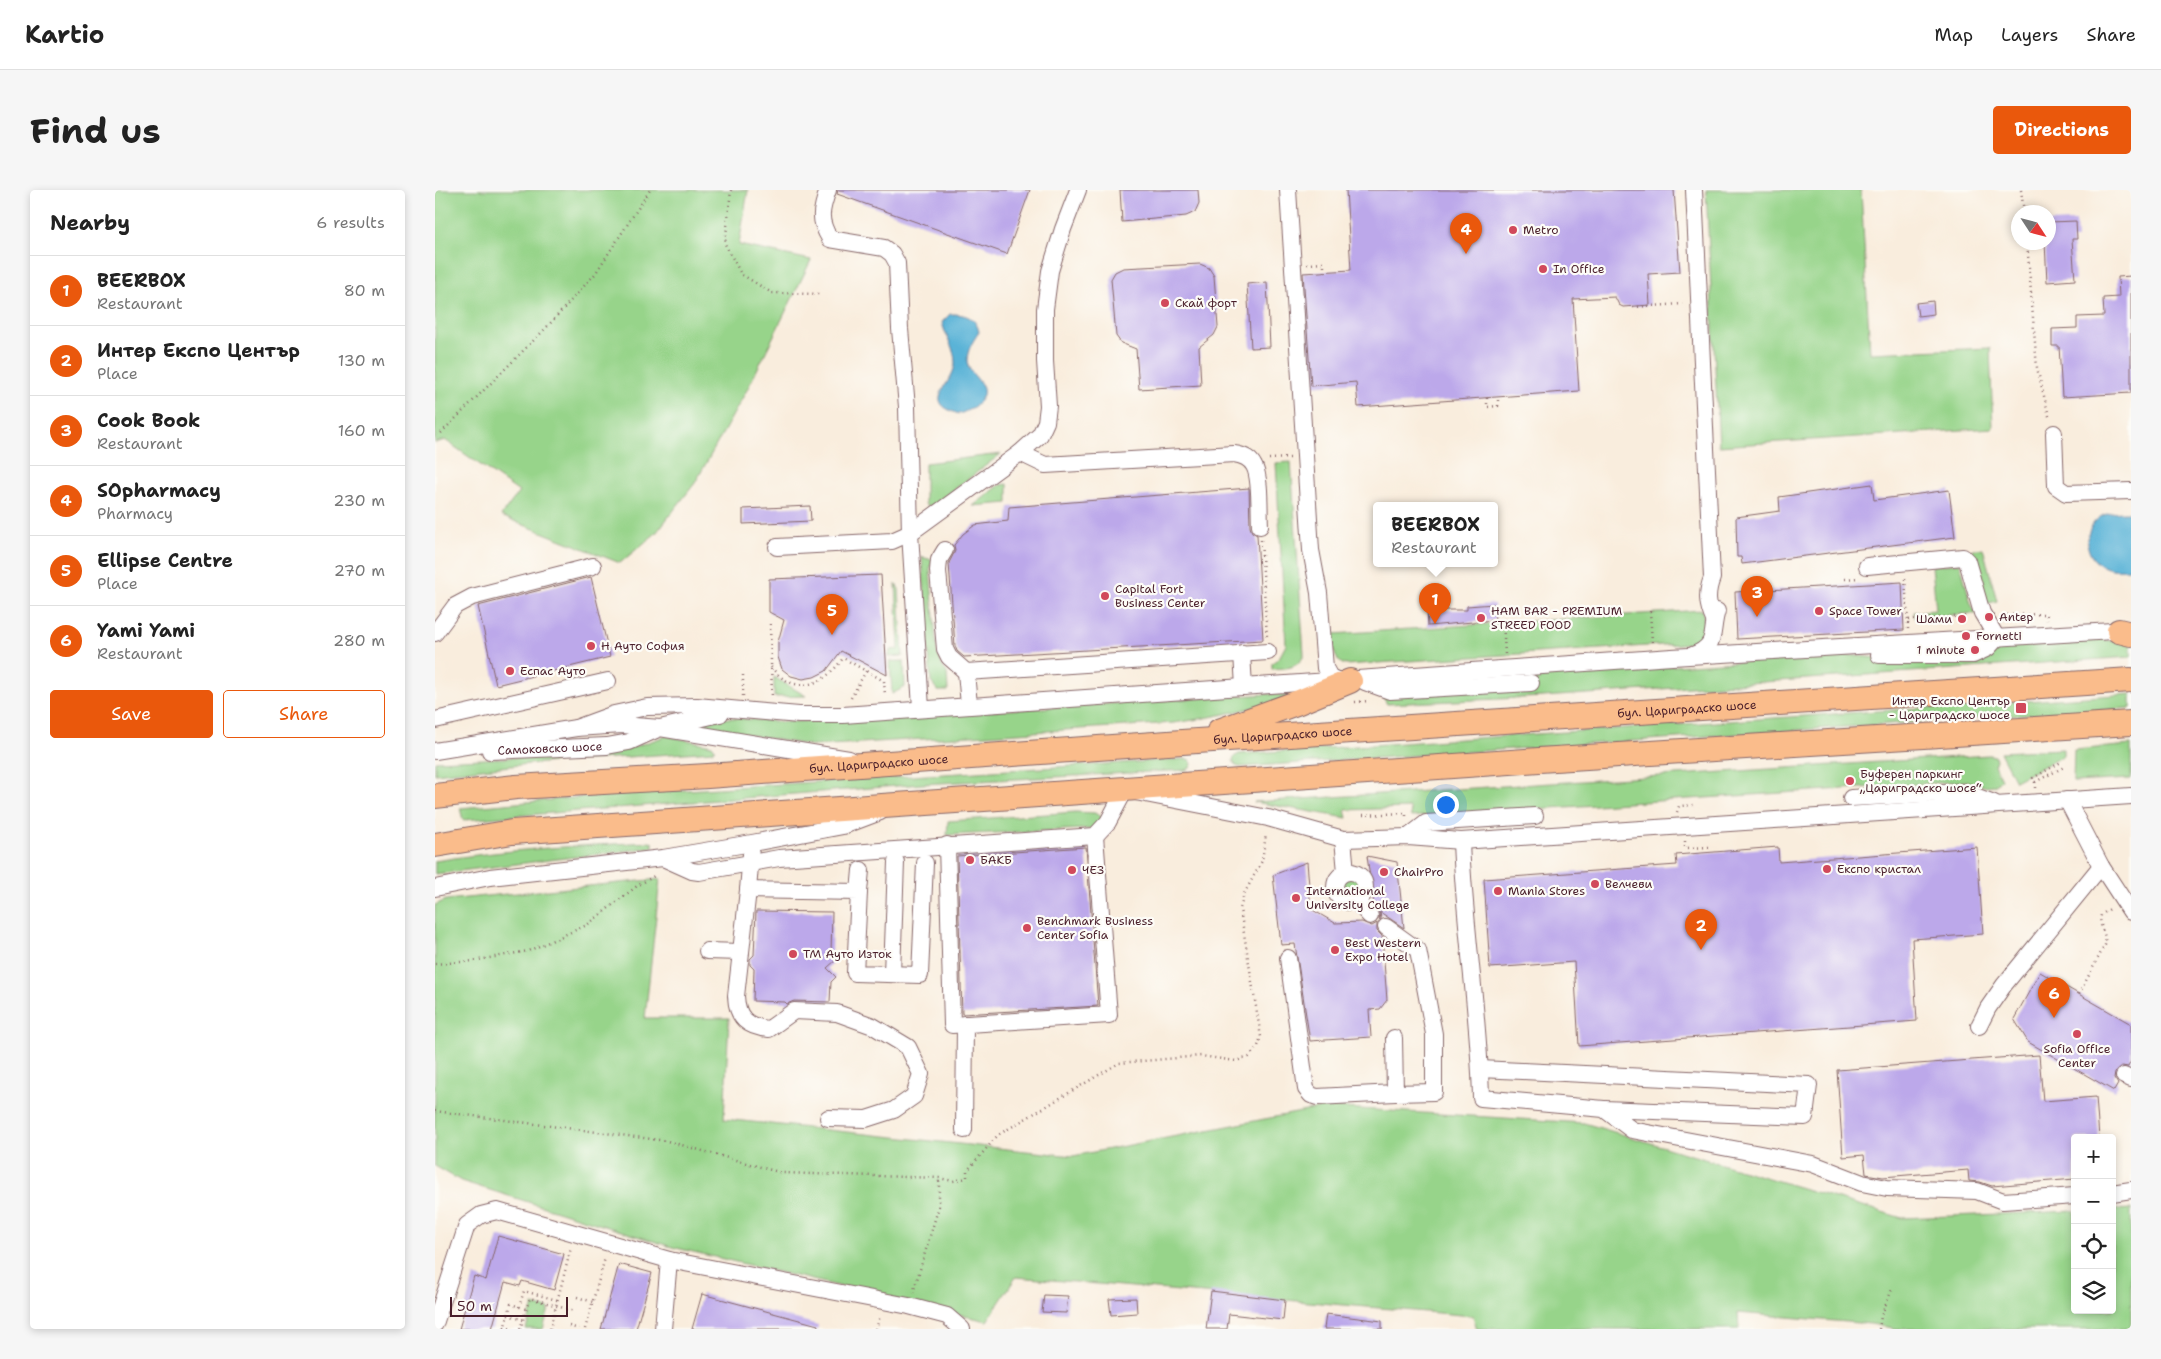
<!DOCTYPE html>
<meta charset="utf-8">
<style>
:root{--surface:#fff;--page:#f6f6f6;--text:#222;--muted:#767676;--line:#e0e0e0;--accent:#ea580c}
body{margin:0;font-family:"Shantell Sans",sans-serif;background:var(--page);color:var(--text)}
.controls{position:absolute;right:15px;bottom:15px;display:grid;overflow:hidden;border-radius:5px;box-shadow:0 2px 8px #0003}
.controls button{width:45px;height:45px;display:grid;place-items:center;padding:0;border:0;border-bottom:1px solid var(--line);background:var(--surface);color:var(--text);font:25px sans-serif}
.compass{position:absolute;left:1576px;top:15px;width:45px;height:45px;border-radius:50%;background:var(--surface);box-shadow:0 2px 8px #0003;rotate:126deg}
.scale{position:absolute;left:15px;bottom:12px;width:118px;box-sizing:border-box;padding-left:5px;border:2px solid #4a1f2b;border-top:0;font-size:14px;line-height:18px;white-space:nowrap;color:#4a1f2b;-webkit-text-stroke:4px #fdfcf7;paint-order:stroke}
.you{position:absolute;left:1010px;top:614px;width:18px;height:18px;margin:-12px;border:4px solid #fff;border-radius:50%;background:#1a73e8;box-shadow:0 0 0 8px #1a73e833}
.badge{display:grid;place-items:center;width:32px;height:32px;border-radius:50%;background:var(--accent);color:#fff;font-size:16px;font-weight:700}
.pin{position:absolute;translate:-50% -41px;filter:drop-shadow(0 1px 2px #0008)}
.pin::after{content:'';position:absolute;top:26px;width:18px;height:15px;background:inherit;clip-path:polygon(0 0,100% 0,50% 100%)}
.popup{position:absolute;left:938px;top:312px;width:125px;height:65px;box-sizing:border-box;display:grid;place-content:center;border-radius:5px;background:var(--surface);filter:drop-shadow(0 1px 4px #0005);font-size:16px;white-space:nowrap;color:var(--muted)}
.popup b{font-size:19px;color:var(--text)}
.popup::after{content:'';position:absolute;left:50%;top:100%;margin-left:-10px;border:10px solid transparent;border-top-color:var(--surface)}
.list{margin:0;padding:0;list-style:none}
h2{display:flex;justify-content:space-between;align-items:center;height:65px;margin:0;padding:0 20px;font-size:21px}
h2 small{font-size:16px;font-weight:400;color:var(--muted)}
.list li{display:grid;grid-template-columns:32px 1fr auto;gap:15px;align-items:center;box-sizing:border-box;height:70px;padding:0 20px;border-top:1px solid var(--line)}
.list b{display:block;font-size:19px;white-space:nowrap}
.list p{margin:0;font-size:16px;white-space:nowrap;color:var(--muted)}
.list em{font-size:16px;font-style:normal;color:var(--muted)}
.actions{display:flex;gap:10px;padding:15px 20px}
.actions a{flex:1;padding:11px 0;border:1px solid var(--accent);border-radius:5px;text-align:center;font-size:18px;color:var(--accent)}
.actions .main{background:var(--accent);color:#fff}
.icon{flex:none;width:28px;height:28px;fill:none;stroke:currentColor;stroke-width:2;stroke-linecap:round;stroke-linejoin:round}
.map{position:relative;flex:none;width:1696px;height:1139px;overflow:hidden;border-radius:5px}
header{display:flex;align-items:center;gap:30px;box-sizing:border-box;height:70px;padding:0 25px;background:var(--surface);border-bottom:1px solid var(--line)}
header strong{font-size:24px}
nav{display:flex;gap:28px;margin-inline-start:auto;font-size:18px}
.intro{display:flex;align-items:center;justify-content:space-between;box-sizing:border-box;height:120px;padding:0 30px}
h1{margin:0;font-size:35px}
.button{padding:12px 22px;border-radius:5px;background:var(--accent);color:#fff;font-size:18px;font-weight:700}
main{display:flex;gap:30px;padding:0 30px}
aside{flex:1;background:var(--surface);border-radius:5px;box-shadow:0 2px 8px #0003}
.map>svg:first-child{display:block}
.green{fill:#97d48a;stroke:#707a5a}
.water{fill:#5ab3d7;stroke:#526981}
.building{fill:#bca8ea}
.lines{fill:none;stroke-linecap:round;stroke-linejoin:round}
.minor-casing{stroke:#876769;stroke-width:18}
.highway-casing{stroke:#876769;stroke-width:26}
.path{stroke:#876769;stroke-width:2.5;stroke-dasharray:1 4;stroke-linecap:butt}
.minor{stroke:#fff;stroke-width:16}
.highway{stroke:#fabc8b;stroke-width:24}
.poi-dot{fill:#d1495b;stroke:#fdfcf7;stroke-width:2}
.labels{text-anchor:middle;stroke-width:4.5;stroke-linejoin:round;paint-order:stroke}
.poi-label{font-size:12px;fill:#4a1f2b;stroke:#fdfcf7;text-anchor:start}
.street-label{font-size:12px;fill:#4a1f2b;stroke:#fdfcf7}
</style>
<header>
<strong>Kartio</strong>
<nav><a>Map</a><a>Layers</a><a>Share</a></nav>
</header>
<div class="intro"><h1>Find us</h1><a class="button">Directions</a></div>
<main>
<aside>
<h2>Nearby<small>6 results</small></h2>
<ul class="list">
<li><span class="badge">1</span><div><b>BEERBOX</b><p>Restaurant</p></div><em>80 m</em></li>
<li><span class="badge">2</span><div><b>Интер Експо Център</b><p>Place</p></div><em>130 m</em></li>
<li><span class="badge">3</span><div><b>Cook Book</b><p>Restaurant</p></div><em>160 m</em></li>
<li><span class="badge">4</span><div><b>SOpharmacy</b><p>Pharmacy</p></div><em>230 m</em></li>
<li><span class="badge">5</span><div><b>Ellipse Centre</b><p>Place</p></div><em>270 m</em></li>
<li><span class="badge">6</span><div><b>Yami Yami</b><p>Restaurant</p></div><em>280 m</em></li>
</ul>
<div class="actions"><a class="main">Save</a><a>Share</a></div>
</aside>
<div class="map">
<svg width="1696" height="1139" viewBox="0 0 1696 1139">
<rect width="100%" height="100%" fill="#fdfcf7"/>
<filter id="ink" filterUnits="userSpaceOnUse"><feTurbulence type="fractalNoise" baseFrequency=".02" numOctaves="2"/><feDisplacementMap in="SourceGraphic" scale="10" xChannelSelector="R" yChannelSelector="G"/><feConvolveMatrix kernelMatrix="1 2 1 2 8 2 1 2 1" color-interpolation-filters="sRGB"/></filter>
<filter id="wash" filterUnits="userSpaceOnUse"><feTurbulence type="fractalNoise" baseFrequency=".0096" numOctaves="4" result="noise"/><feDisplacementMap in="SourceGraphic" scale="20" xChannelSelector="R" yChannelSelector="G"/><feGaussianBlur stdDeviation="1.12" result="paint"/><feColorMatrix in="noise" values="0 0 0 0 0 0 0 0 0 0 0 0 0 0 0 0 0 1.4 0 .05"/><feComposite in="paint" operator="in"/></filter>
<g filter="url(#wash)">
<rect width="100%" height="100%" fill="#f9eddd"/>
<g class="green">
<polygon points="0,0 313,0 304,55 376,70 313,198 260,293 221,343 185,373 66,326 84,302 10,250 0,253"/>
<polygon points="1271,0 1426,0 1435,163 1555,158 1558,238 1284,256"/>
<polygon points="566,264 499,315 493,316 490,314 490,273"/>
<path d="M856 272 869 465C863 479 851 478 837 479V473L844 468 851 455 841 273Z"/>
<polygon points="573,294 573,313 538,316 565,295"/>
<polygon points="1548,358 1562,411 1550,414 1536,360"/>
<polygon points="487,367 497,370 495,379 502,463 507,476 512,483 513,501 503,501 496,492"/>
<polygon points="1525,373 1536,414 1541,423 1479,428 1479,422 1501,420 1497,376"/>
<polygon points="461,394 464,399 468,466 454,467 455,460 464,459"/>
<path d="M1268 420C1268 431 1273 449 1260 453L910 475C897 470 899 455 898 444Z"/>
<polygon points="1666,449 1696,455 1696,467 1108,507 952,514 948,507 1098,485 1412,465 1497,473 1542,469 1565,459 1610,452"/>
<polygon points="469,471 470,497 457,504 455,471"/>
<polygon points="339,487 371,506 339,507"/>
<path d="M835 504 861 505C821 518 781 527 739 533L379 556 264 536 269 529 298 528 347 532 394 531Z"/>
<polygon points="1696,504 1696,518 805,577 801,576 798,571 799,567 804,564"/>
<polygon points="231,546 277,555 280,559 278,561 94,574 0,584 0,571 167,564 192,559"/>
<polygon points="1696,555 1696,589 1638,592 1639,560"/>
<polygon points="1628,559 1628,566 1580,591 1565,562"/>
<polygon points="1554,565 1560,566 1561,570 1559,575 1566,589 1561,595 1548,596 1532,591 976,627 975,618 910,620 912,628 819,612"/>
<polygon points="751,569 755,570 757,574 755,578 751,580 487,594 28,630 25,618 171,605"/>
<polygon points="641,622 660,623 667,628 660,638 651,639 512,645 513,631"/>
<path d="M215 652 218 653V657L197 660 0 684V671C71 659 144 656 215 652Z"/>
<circle cx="915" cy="697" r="10"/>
<polygon points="225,689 210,828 294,828 289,929 638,966 892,917 1149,933 1467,1028 1640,1021 1640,1120 1677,1120 1677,1020 1696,1019 1696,1139 1464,1139 1436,1134 1303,1123 1304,1139 1042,1139 1038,1126 581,1087 552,1131 237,1057 26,991 0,976 0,715 11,710"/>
<polygon points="98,1115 114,1119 108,1139 91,1139"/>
</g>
<g class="water">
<path d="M515 124C529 124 541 126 544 142 538 151 532 160 532 171 533 181 541 186 546 194 555 209 536 220 524 224 484 211 519 195 520 173 520 158 510 146 507 132Z"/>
<path d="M1696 322V379C1686 379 1675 381 1666 375 1646 364 1649 334 1669 325 1677 322 1687 322 1696 322Z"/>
</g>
<g id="blocks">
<g class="building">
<polygon points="403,0 595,0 572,64 402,4"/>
<polygon points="685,0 763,0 764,13 760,22 751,26 687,32"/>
<polygon points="911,0 1239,0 1245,82 1213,84 1215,115 1188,117 1184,115 1180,107 1138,109 1144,201 923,217 921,192 876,196 868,83 916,80"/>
<polygon points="1641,31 1642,49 1637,49 1640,90 1612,92 1610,52 1614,52 1614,32"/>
<polygon points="765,74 774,78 779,86 783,137 779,145 764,157 766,195 704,199 701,159 686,153 681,146 676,89 680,82 688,78"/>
<polygon points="1696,86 1696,203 1627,207 1624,156 1617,156 1617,139 1642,138 1642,127 1669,126 1668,108 1684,107 1683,87"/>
<polygon points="832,92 835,157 816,158 812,94"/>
<polygon points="1498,111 1499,124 1483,126 1481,113"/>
<polygon points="1437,294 1439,310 1514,300 1520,347 1307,374 1306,367 1302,367 1301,327 1345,321 1344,307"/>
<polygon points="814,298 815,337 817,342 822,345 828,450 529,467 522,461 520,456 514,373 520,361 519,355 528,344 540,335 573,331 574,317"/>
<polygon points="375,316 376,331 308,334 308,319"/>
<polygon points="446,385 452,485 406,461 391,481 379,487 368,489 356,486 347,479 343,467 343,452 349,430 334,422 334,389"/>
<polygon points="156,387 175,467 61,495 43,416"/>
<polygon points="1467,392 1469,440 1302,449 1300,402"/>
<polygon points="1059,414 1060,430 993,436 992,420 1032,420 1032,416"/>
<polygon points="651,657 663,816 527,824 522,666"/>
<polygon points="1343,657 1344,672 1542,657 1548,744 1477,749 1482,831 1144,856 1139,772 1055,778 1049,689 1242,675 1241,665"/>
<polygon points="932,666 962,672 969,738 945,722 946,729 944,730 945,724 939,716"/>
<polygon points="872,672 876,719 900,733 927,732 937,736 942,733 942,741 947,746 952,810 945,819 934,820 936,847 875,851 860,754 846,755 838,685"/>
<polygon points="321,721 397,722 396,764 401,770 392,778 401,787 396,792 395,812 359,811 352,814 350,812 318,811 319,779 315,775 315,769 319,765"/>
<polygon points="1605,782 1696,834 1696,871 1693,877 1687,876 1680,882 1679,888 1683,894 1679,901 1593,852 1579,829"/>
<polygon points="1604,865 1608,911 1661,907 1664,948 1640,948 1640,989 1557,996 1545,992 1534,991 1533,980 1448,987 1431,984 1429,965 1408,967 1402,880"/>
<polygon points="63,1046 129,1064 119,1100 87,1091 85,1096 70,1092 57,1139 24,1139 39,1086 51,1090"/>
<polygon points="184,1074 217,1083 201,1139 166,1139"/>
<polygon points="776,1101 850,1110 848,1130 794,1124 792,1139 771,1139"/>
<polygon points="267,1104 383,1135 382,1139 257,1139"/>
<polygon points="609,1105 633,1106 631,1123 607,1122"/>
<polygon points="701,1108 702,1123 676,1125 674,1109"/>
<polygon points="891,1124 947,1131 947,1139 889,1139"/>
</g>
</g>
</g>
<g filter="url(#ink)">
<use href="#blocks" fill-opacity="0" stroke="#876769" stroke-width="1"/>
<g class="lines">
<g class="minor-casing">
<g id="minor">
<polyline points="853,0 876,360 884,403 890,478 895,487 904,491"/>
<path d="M1259 0 1277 388C1271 403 1272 415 1279 430"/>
<polyline points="1619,243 1621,296 1631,303 1696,301"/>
<path d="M585 263 610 275 799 264C807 265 815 268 819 276 826 288 824 321 825 336"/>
<path d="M342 357 457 351 475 343 472 217 465 139 462 73 457 64 449 58 395 49C383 30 386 20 393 0"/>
<polyline points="510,360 504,370 503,381 510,459 514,467 531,482"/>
<polyline points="1432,376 1528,367 1532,371 1547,423 1562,448 1553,458 1538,465 1444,465"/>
<polyline points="0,443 20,416 37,407 158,376"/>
<polyline points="807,463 809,497"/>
<path d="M1258 465C1284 455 1275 442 1282 421"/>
<polyline points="930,492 955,501 1096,493"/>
<polyline points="534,515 531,482 833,462"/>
<polyline points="486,518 475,343 585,263 605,245 611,232 613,216 610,171 610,119 615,81 628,39 643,0"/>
<polyline points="0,530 173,491"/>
<polyline points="141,538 179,524 212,517 262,516 364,525 408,525 1237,467 1695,440"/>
<polyline points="0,561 141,538 187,535 225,538 414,569"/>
<path id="s1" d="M55 561 172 556 194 552 225 538 285 524"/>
<polyline points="1416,608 1529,602 1559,613"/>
<polyline points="1632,610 1666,676 1696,722"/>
<polyline points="973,647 991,633 1100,626"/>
<polyline points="908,649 911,682"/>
<path d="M1026 651C1029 737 1044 822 1046 908L1169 919 1197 940 1378 974 1427 993 1452 998 1542 1001 1568 1011 1640 1006"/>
<polyline points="512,655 517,835 674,825 660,646"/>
<polyline points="316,664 313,700 424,702 420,783 485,785 490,673"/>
<polyline points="228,668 257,681 264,682 344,668 660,646 673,632 690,600 833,628 908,649 973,647 1026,651 1696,606"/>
<circle cx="915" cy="697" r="15"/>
<polyline points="0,698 55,687 228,668 317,653 408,636 445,622"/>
<path d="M313 700 301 806C302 828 312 837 334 839L359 821 402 823 438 836 473 857 486 884 479 906 459 920 431 929 393 928"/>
<polyline points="424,702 426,680"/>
<polyline points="921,711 935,726"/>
<polyline points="951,737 983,760 999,844 999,902 960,903 959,848"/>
<polyline points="272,761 306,762"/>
<polyline points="853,768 871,899 876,905 882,907 960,903"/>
<polyline points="457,784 461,672"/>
<polyline points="1544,836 1553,818 1569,795 1666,676"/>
<polyline points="1045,879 1374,895 1370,927 1169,919"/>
<polyline points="1689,886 1696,889"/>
<polyline points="529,940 530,834"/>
<polyline points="1677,1003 1696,1000"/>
<polyline points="0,1134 32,1035 46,1025 62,1021 234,1070 474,1116 512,1126 527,1139"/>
<polyline points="228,1139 234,1070"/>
</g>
</g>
<g class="highway-casing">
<g id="highway">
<polyline points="1684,441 1696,444"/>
<polyline points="784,541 864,512 915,491"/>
<path id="s2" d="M0 606 81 597 273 586 747 552 1696 490"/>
<polyline points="0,655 77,642 1104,570 1696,533"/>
</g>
</g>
<g class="path">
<polyline points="296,0 290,54 306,84 337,103 385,104"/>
<polyline points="1586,0 1589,22"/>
<polyline points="1592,52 1602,178 1615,230"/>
<polyline points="872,74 889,73 889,82"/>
<polyline points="1198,117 1248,114"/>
<polyline points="1052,208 1052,217 1063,216 1063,207"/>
<polyline points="6,243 111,138 160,84 215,0"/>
<polyline points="834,269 856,268"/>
<polyline points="826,350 832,447"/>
<polyline points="1410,389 1423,388"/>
<polyline points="1470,389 1473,430"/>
<polyline points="1567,425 1611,424 1612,430"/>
<polyline points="335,434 337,508"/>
<polyline points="1473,439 1473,430 1531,426"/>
<polyline points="1217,452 1215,421 1219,421"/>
<polyline points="1070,464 1068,430 1072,430"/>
<path d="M336 477C360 507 389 496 408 468L449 491 450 506"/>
<polyline points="308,485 308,506"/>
<polyline points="416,508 431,481"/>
<polyline points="920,512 934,511"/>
<polyline points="1600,592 1629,577"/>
<polyline points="1600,598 1600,592 1598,588 1626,572"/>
<polyline points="1242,622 1244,616 1258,615"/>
<polyline points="928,625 971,623 971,628"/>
<polyline points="1250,651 1250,658 1276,657"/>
<polyline points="0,774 38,771 93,761 152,735 202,696 219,686"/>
<path d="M1644 804 1670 755C1672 743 1663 737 1666 725L1676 718"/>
<polyline points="0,921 232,951 347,983 504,988 518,991 532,988 532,981 563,945 684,873 766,866 801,871 814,867 823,856 826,847 805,719 809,704 827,671 831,644"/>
<polyline points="478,1103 504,1016 504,988"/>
<polyline points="142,1107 158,1112"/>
<polyline points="84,1117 89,1101 122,1110"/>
<polyline points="73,1125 88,1130"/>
<polyline points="134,1136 144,1139"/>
<polyline points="69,1137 77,1139"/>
<polyline points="69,1139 76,1114 91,1119"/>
<polyline points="85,1139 95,1108 139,1121"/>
<polyline points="115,1139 136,1058"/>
<polyline points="150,1139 170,1068"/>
<polyline points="441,1139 445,1126"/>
<polyline points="1444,1139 1446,1126 1458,1097"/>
</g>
<use href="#minor" class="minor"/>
<use href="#highway" class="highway"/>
</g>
</g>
<g class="poi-dot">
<circle cx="1078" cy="40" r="5"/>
<circle cx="1108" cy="79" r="5"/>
<circle cx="730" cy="113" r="5"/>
<circle cx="670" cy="406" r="5"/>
<circle cx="1384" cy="421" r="5"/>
<circle cx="1554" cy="427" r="5"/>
<circle cx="1046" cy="428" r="5"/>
<circle cx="1527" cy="429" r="5"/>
<circle cx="1531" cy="446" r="5"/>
<circle cx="156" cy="456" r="5"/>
<circle cx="1540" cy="460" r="5"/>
<circle cx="75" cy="481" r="5"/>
<rect x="1580" y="512" width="12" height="12" rx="2.5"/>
<circle cx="1415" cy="591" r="5"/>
<circle cx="535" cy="670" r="5"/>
<circle cx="1392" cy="679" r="5"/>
<circle cx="637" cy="680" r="5"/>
<circle cx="949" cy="682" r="5"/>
<circle cx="1160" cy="694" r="5"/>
<circle cx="1063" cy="701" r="5"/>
<circle cx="861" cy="708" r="5"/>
<circle cx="592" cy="738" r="5"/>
<circle cx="900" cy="760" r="5"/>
<circle cx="358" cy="764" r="5"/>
<circle cx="1642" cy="844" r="5"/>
</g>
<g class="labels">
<g class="poi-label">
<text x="1088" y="44">Metro</text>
<text x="1118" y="83">In Office</text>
<text x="740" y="117">Скай форт</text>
<text x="680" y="403">Capital Fort<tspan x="680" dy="14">Business Center</tspan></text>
<text x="1056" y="425">HAM BAR - PREMIUM<tspan x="1056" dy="14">STREED FOOD</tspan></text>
<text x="1394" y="425">Space Tower</text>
<text x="1564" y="431">Antep</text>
<text x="1517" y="433" text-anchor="end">Шами</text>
<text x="1541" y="450">Fornetti</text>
<text x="166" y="460">Н Ауто София</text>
<text x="1530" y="464" text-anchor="end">1 minute</text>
<text x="85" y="485">Еспас Ауто</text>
<text x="1575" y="515" text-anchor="end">Интер Експо Център<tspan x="1575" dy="14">- Цариградско шосе</tspan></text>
<text x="1425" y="588">Буферен паркинг<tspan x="1425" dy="14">„Цариградско шосе“</tspan></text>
<text x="545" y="674">БАКБ</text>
<text x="1402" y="683">Експо кристал</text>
<text x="647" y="684">ЧЕЗ</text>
<text x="959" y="686">ChairPro</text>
<text x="1170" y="698">Велчеви</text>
<text x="871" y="705">International<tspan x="871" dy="14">University College</tspan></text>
<text x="1073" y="705">Mania Stores</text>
<text x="602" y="735">Benchmark Business<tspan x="602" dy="14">Center Sofia</tspan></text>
<text x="910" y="757">Best Western<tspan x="910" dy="14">Expo Hotel</tspan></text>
<text x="368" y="768">ТМ Ауто Изток</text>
<text x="1642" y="863" text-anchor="middle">Sofia Office<tspan x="1642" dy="14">Center</tspan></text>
</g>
<g class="street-label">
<text dy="4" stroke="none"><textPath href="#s2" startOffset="1255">бул. Цариградско шосе</textPath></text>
<text dy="4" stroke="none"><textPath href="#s2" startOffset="850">бул. Цариградско шосе</textPath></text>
<text dy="4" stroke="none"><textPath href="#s1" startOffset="60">Самоковско шосе</textPath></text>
<text dy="4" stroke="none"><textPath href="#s2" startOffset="445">бул. Цариградско шосе</textPath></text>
</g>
</g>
</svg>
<div class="controls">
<button>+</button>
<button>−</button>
<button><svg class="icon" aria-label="locate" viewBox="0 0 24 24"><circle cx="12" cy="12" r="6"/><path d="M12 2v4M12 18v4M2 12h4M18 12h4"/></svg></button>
<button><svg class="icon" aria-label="layers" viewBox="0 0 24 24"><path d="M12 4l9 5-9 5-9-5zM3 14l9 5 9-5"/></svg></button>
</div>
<svg class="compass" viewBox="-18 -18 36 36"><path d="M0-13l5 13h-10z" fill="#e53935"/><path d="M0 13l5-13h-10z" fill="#767676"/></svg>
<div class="scale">50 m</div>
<div class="you"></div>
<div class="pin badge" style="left:1000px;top:434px">1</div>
<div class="popup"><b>BEERBOX</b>Restaurant</div>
<div class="pin badge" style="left:1266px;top:760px">2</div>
<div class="pin badge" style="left:1322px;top:427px">3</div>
<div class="pin badge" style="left:1031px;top:64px">4</div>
<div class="pin badge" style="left:397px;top:445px">5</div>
<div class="pin badge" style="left:1619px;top:828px">6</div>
</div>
</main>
